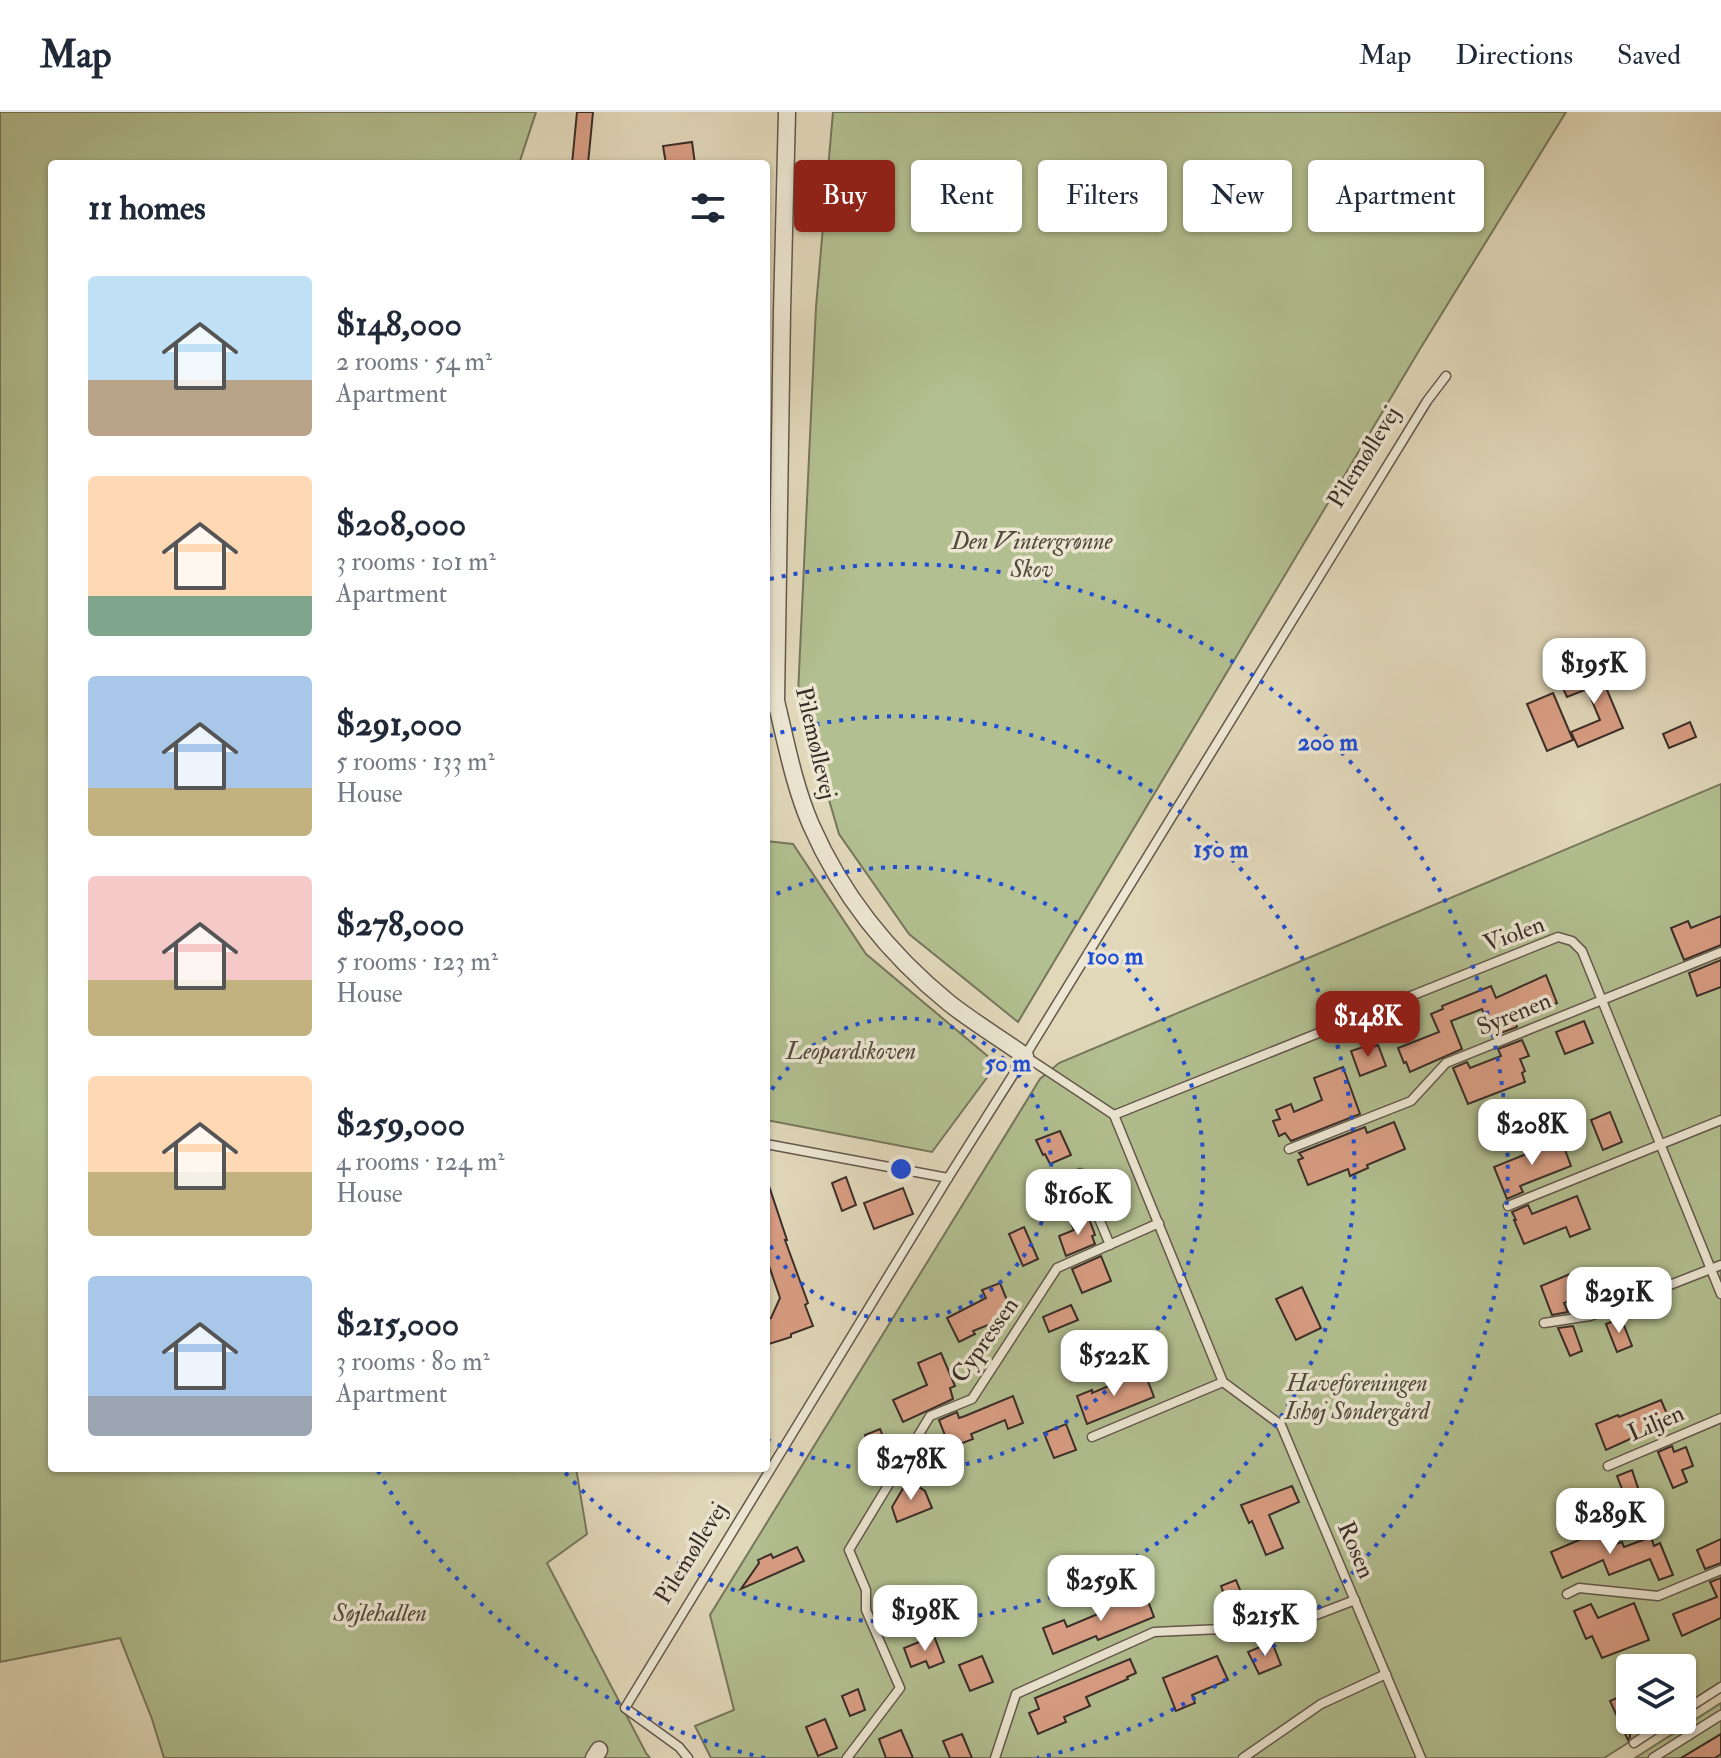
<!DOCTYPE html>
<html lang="en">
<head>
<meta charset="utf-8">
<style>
  body { margin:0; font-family:"IM FELL Double Pica",serif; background:#f2f2f3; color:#1f2937; height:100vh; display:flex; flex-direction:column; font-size:30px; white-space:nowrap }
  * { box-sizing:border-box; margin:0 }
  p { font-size:26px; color:#747a83 }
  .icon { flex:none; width:44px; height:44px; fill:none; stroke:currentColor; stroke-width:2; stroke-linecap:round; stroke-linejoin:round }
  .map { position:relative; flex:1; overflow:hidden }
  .sheet { position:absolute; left:48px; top:48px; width:722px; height:1312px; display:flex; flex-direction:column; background:#fff; border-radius:8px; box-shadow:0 2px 6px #0004 }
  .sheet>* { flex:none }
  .banner { position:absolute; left:794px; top:48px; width:760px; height:72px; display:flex; gap:16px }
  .fabs { position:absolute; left:1616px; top:1542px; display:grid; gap:16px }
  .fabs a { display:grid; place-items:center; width:80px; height:80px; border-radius:8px; background:#fff; box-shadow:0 2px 6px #0004; font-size:40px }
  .price { position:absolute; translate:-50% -68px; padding:0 18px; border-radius:16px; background:#fff; color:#222; font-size:26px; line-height:52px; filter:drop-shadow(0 2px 4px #0008) }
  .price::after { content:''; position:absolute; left:50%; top:48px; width:24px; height:18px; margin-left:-12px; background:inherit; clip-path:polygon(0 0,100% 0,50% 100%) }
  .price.current { background:#8f2418; color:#fff }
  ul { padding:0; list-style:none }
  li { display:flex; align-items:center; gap:24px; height:200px; padding:0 40px }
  li span { display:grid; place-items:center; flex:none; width:224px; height:160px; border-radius:8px; color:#555 }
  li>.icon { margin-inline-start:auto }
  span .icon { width:96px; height:96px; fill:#fffc; stroke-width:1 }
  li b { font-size:34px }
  h2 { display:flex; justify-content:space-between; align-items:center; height:96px; padding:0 40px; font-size:34px }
  .chip { padding:0 28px; border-radius:8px; background:#fff; box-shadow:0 2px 6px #0004; font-size:28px; line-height:72px }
  .chip.current { background:#8f2418; color:#fff }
  header { display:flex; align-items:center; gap:48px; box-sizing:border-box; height:112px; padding:0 40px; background:#fff; border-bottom:2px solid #e0e1e3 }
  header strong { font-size:38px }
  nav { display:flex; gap:44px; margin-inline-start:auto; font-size:28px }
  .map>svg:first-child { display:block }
  .green { fill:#b2bf90; stroke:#76765c; stroke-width:2 }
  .building { fill:#d99e84; stroke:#3a2d28; stroke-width:2 }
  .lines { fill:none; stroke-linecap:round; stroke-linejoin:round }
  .service-casing { stroke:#64584c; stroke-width:11 }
  .minor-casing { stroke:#64584c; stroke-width:19 }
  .service { stroke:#ece6d2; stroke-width:8 }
  .minor { stroke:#ece6d2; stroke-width:16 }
  .ring { fill:none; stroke:#1d4ed8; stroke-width:4; stroke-dasharray:4 8 }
  .labels { text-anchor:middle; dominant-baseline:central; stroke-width:7; stroke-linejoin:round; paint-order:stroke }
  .street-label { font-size:24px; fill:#3a2d28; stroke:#ece6d2 }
  .park-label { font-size:24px; font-style:italic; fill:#524a3d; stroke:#ece6d2 }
  .centre { fill:#1d4ed8; stroke:#ece6d2; stroke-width:4 }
  .ring-label { font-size:24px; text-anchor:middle; font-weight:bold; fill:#1d4ed8; stroke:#ece6d2; stroke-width:7; stroke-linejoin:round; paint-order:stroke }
</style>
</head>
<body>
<header>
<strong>Map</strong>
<nav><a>Map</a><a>Directions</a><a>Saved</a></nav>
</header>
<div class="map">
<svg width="1721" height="1646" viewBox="0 0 1721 1646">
  <rect width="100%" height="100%" fill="#e1d8ba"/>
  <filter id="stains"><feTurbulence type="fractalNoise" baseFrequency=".0025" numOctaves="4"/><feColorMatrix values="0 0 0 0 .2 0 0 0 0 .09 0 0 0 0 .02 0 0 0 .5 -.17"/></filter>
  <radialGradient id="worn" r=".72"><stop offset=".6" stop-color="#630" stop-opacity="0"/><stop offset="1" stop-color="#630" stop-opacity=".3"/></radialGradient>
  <!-- green -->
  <g class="green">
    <path d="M0,0H536L519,52H52V1356H576L587,1422L547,1451L646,1641L650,1646H164L152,1607L120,1526L0,1550Z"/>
    <path d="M833,0H1566L1420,237L1018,910L909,822L839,722L798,582L816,195Z"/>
    <path d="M1721,672V1572L1682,1597V1556H1630V1608H1664L1604,1646H711L695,1614L734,1598L710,1503L1040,967L1059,951Z"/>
    <path d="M766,729L793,732L866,842L997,952L932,1040L766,1008Z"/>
    <path d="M1721,1591V1646H1635Z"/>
  </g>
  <!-- building -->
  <g class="building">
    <path d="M577,0H593L588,52H572Z"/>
    <path d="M692,30L695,52H666L663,34Z"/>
    <path d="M1597,554L1623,616L1578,635L1571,620L1600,608L1587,577L1567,585L1560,570Z"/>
    <path d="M1553,581L1573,628L1547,639L1527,592Z"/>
    <path d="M1690,610L1696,625L1669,636L1663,622Z"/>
    <path d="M1721,804V833L1684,848L1671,816L1688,809L1691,816Z"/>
    <path d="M1721,848V875L1697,884L1689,861Z"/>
    <path d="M1546,863L1557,891L1515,909L1517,915L1493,924L1482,897L1451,909L1462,937L1410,960L1406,950L1404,951L1398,936L1439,920L1431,902L1443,897L1442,894L1491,874L1496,886Z"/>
    <path d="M1584,909L1593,931L1565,942L1556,920Z"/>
    <path d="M1522,928L1529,944L1520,947L1525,959L1522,961L1525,970L1468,992L1453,956L1467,950L1470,956L1501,944L1498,937Z"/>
    <path d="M1369,933L1370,936L1378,933L1386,954L1360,964L1351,939Z"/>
    <path d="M1343,955L1360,1002L1291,1029L1285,1021L1279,1024L1273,1009L1280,1007L1276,998L1291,992L1294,1000L1322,988L1314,966Z"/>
    <path d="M1610,1000L1622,1030L1603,1038L1591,1008Z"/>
    <path d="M1394,1010L1405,1037L1367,1053L1368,1056L1350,1064L1348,1057L1308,1073L1298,1048L1303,1046L1299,1041L1365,1015L1367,1021Z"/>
    <path d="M1060,1019L1071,1043L1050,1052L1045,1042L1043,1043L1036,1028Z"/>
    <path d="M1549,1027L1551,1031L1561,1027L1571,1054L1520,1074L1523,1080L1507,1087L1494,1055L1536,1038L1534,1033Z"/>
    <path d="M846,1065L856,1093L842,1099L832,1071Z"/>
    <path d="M766,1074H769L787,1128H785L808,1191L805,1193L813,1214L791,1222V1225L766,1233V1208L771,1206L780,1186L766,1145Z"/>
    <path d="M903,1076L913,1102L874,1117L864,1091Z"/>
    <path d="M1577,1084L1590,1117L1570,1125L1566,1115L1524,1132L1514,1108H1516L1512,1100L1528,1093L1532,1102Z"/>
    <path d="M1088,1104L1095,1123L1092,1124L1095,1132L1066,1144L1059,1124L1074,1118L1071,1111Z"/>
    <path d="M1024,1115L1038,1147L1023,1154L1009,1122Z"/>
    <path d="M1101,1144L1111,1169L1082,1181L1072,1157Z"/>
    <path d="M1570,1162L1579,1185L1564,1191L1568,1200L1552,1203L1541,1174Z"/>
    <path d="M1000,1171L1013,1203L973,1219L975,1222L959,1230L947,1206L986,1186L982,1178Z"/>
    <path d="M1302,1175L1321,1216L1296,1228L1276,1187Z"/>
    <path d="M1071,1193L1078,1208L1049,1220L1043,1205Z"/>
    <path d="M1621,1206L1632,1234L1617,1240L1606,1212Z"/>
    <path d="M1573,1214L1582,1239L1570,1244L1558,1216Z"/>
    <path d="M941,1241L955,1274L950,1276L953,1287L903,1310L893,1288L927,1273L918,1251Z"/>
    <path d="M1146,1264L1154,1285L1087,1312L1077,1284L1092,1278V1281L1128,1266L1136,1268Z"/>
    <path d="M1013,1284L1023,1311L1008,1317L1005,1308L971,1322L973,1327L950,1336L939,1308L957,1300L959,1306L965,1304Z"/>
    <path d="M1661,1288L1670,1309L1606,1338L1596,1312L1618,1303L1619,1305Z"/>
    <path d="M1066,1312L1076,1338L1054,1346L1044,1321Z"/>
    <path d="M880,1317L891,1344L873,1352L863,1329L866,1328L865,1323Z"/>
    <path d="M1672,1334L1674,1340L1686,1335L1693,1354L1682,1358L1687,1370L1673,1376L1658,1340Z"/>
    <path d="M1632,1358L1640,1382L1626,1387L1617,1364Z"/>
    <path d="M908,1368L925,1379L932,1396L897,1410L892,1395Z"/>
    <path d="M1292,1374L1299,1390L1269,1403L1283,1436L1266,1443L1252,1409L1249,1411L1241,1393Z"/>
    <path d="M1600,1419L1602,1427L1606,1425L1609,1434L1622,1430L1624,1435L1651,1425L1654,1434L1660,1431L1673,1463L1659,1468L1650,1447L1609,1463L1603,1448L1562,1466L1551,1440Z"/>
    <path d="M1721,1427V1451L1705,1457L1697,1438Z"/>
    <path d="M797,1435L804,1449L741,1477L759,1451L758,1448L771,1442L773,1446Z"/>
    <path d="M1721,1466V1506L1682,1524L1673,1502L1717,1485L1710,1470Z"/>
    <path d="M1236,1468L1242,1483L1227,1490L1221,1474Z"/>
    <path d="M1141,1479L1144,1485L1146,1484L1154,1505L1098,1528L1096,1524L1053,1542L1043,1516L1064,1508L1067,1515L1105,1499L1103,1495Z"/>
    <path d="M1634,1491L1649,1528L1602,1546L1592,1524L1586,1527L1574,1499L1591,1492L1598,1506Z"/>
    <path d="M934,1524L944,1550L929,1556L926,1549L911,1555L904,1536Z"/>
    <path d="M1272,1530L1281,1553L1259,1562L1248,1540Z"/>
    <path d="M982,1544L993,1570L970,1579L959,1553Z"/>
    <path d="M1217,1544L1228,1568L1192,1583L1195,1591L1176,1599L1163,1566Z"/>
    <path d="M1130,1547L1136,1561L1127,1565L1128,1567L1086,1585L1090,1594L1064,1605L1066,1610L1038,1622L1029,1601L1039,1597L1035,1586Z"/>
    <path d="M858,1577L865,1598L850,1604L842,1584Z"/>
    <path d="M1626,1582L1630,1590V1625L1628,1628L1610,1589Z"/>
    <path d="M825,1607L837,1636L818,1644L806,1615Z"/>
    <path d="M901,1618L913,1646H886L879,1627Z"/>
    <path d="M962,1622L972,1646H950L943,1629Z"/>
    <path d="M1721,1622V1642L1715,1646H1681Z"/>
  </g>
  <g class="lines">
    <!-- service casing -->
    <g class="service-casing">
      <g id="service">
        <path d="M1025,944L1114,1003L1223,1270L1281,1313L1421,1646"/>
        <path d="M1114,1003L1558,825L1572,829L1582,839L1721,1182"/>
        <path d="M766,1032L948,1066"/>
        <path d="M1289,1037L1411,989L1446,951L1721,840"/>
        <path d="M1080,1061L1110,1133"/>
        <path d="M1508,1094L1721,1008"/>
        <path d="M1544,1211L1590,1204L1721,1153"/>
        <path d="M1092,1325L1223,1270"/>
        <path d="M1608,1354L1721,1306"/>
        <path d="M1567,1482L1579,1476L1658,1484L1721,1458"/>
        <path d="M1682,1600L1721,1575"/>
        <path d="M1634,1631L1669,1608"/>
        <path d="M688,1646L679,1635L625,1596L948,1066L1025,944L1427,289L1446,264"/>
        <path d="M847,1646L900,1576L866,1498V1478L849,1438L930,1304L972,1287L1057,1156L1159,1111"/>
        <path d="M995,1646L1016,1582L1154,1520L1287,1514L1355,1488"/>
        <path d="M1243,1646L1321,1592L1386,1562"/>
        <path d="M1653,1646L1721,1603"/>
      </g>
    </g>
    <!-- minor casing -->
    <g class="minor-casing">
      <g id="minor">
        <path d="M787,0L782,199L776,589C786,630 794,674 811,713C842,784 890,843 949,891C973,910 1000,926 1025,944"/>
        <path d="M594,1646L599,1638"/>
      </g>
    </g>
    <!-- service -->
    <use href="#service" class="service"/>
    <!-- minor -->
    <use href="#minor" class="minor"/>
  </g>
  <!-- distance rings -->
  <g class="ring">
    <path d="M766 988A151 151 0 1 1 766 1126"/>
    <path d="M766 787A302 302 0 1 1 766 1327"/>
    <path d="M769 624A453 453 0 1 1 562 1357"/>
    <path d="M765 1646A604 604 0 0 1 378 1359M770 467A604 604 0 0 1 1037 1646"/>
  </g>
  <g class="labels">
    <!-- street labels -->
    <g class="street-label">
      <text transform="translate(1364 345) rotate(-58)">Pilemøllevej</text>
      <text transform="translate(816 631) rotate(77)">Pilemøllevej</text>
      <text transform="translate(1514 822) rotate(-20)">Violen</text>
      <text transform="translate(1514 902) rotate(-22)">Syrenen</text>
      <text transform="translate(985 1228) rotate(-55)">Cypressen</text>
      <text transform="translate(1656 1311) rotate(-23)">Liljen</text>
      <text transform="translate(1356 1438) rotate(67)">Rosen</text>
      <text transform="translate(691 1441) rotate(-58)">Pilemøllevej</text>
    </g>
    <!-- park labels -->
    <g class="park-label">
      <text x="1032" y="429">Den Vintergrønne<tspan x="1032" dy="28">Skov</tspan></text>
      <text x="851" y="939">Leopardskoven</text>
      <text x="1357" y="1271">Haveforeningen<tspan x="1357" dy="28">Ishøj Søndergård</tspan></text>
      <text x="380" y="1501">Søjlehallen</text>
    </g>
  </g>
  <circle cx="901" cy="1057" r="12" class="centre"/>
  <g class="ring-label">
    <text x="1328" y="638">200 m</text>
    <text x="1221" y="745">150 m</text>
    <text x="1115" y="852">100 m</text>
    <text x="1008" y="959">50 m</text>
  </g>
  <rect width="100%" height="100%" filter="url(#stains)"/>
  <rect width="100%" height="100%" fill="url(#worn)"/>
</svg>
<div class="fabs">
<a><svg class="icon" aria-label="layers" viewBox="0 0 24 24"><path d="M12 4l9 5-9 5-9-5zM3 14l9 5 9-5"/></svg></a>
</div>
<b class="price" style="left:1594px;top:594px">$195K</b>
<b class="price current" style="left:1368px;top:947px">$148K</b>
<b class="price" style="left:1532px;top:1055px">$208K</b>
<b class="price" style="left:1078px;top:1125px">$160K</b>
<b class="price" style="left:1619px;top:1223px">$291K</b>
<b class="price" style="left:1114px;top:1286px">$522K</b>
<b class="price" style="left:911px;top:1390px">$278K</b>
<b class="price" style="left:1610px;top:1444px">$289K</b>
<b class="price" style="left:1101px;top:1511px">$259K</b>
<b class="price" style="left:925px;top:1541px">$198K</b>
<b class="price" style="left:1265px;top:1546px">$215K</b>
<div class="banner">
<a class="chip current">Buy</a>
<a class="chip">Rent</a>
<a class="chip">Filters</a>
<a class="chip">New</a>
<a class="chip">Apartment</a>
</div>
<section class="sheet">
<h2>11 homes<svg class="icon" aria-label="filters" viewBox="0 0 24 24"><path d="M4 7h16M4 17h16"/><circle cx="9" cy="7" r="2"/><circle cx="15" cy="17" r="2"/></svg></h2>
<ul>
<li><span style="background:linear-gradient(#bfe0f5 65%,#b9a48a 0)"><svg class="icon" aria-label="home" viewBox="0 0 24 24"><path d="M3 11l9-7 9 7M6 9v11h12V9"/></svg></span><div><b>$148,000</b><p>2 rooms · 54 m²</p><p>Apartment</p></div></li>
<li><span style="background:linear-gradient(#ffd9b3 75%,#7fa58c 0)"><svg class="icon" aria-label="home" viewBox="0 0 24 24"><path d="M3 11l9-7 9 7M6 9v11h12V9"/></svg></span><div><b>$208,000</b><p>3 rooms · 101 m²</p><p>Apartment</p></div></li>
<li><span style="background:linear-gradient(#a9c7e8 70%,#c2b280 0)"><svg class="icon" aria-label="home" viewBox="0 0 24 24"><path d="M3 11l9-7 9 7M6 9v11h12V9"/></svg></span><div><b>$291,000</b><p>5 rooms · 133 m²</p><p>House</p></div></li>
<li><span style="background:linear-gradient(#f6c9c9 65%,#c2b280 0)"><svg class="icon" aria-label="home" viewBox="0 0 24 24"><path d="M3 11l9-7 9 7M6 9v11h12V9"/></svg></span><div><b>$278,000</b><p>5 rooms · 123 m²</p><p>House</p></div></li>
<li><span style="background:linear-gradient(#ffd9b3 60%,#c2b280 0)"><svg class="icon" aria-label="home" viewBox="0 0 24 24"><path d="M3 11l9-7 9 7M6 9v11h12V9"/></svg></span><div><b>$259,000</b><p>4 rooms · 124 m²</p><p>House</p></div></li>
<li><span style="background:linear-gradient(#a9c7e8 75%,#9aa5b1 0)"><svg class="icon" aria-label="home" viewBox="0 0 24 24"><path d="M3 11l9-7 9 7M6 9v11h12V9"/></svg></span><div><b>$215,000</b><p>3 rooms · 80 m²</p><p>Apartment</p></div></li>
</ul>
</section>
</div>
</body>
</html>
